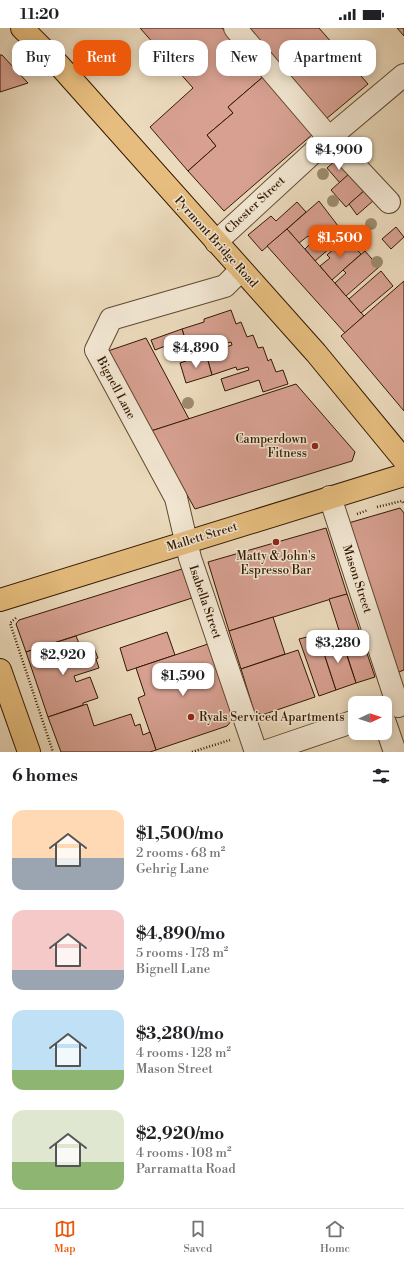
<!DOCTYPE html>
<html lang="en">
<head>
<meta charset="utf-8">
<style>
  body { margin:0; font-family:"Libre Bodoni",serif; background:#f6f6f6; color:#202124; height:100vh; display:flex; flex-direction:column; font-size:15px; white-space:nowrap }
  * { box-sizing:border-box; margin:0 }
  p { font-size:13px; color:#757577 }
  .icon { flex:none; width:22px; height:22px; fill:none; stroke:currentColor; stroke-width:2; stroke-linecap:round; stroke-linejoin:round }
  .map { position:relative; height:724px; overflow:hidden }
  .panel { display:flex; flex-direction:column; background:#fff; flex:1 }
  .panel>* { flex:none }
  .banner { position:absolute; left:12px; top:12px; width:380px; height:36px; display:flex; gap:8px }
  .needle { width:26px; rotate:86deg }
  .tools { position:absolute; left:348px; top:668px; display:grid; gap:8px }
  .tools a { display:grid; place-items:center; width:44px; height:44px; border-radius:8px; background:#fff; box-shadow:0 2px 10px #0003; font-size:20px }
  .price { position:absolute; translate:-50% -34px; padding:0 9px; border-radius:8px; background:#fff; color:#222; font-size:13px; line-height:26px; filter:drop-shadow(0 1px 2px #0008) }
  .price::after { content:''; position:absolute; left:50%; top:24px; width:12px; height:9px; margin-left:-6px; background:inherit; clip-path:polygon(0 0,100% 0,50% 100%) }
  .price.active { background:#ea580c; color:#fff }
  ul { padding:0; list-style:none }
  li { display:flex; align-items:center; gap:12px; height:100px; padding:0 12px }
  li span { display:grid; place-items:center; flex:none; width:112px; height:80px; border-radius:12px; color:#555 }
  li>.icon { margin-inline-start:auto }
  span .icon { width:48px; height:48px; fill:#fffc; stroke-width:1 }
  li b { font-size:17px }
  h2 { display:flex; justify-content:space-between; align-items:center; height:48px; padding:0 12px; font-size:17px }
  .tag { padding:0 14px; border-radius:12px; background:#fff; box-shadow:0 2px 10px #0003; font-size:14px; line-height:36px }
  .tag.active { background:#ea580c; color:#fff }
  .status { display:flex; justify-content:space-between; align-items:center; height:28px; padding:0 20px; background:#fff; direction:ltr }
  .status svg { height:11px; fill:currentColor }
  .menu { display:flex; justify-content:space-around; align-items:center; height:56px; border-top:1px solid #e0e0e0; background:#fff; font-size:11px; color:#757577 }
  .menu a { display:grid; justify-items:center; gap:2px }
  .menu .active { color:#ea580c }
  .map>svg:first-child { display:block }
  .building { fill:#d7a091; stroke:#331900 }
  .lines { fill:none; stroke-linecap:round; stroke-linejoin:round }
  .minor-casing { stroke:#61492f; stroke-width:24 }
  .major-casing { stroke:#331900; stroke-width:24 }
  .highway-casing { stroke:#331900; stroke-width:24 }
  .path { stroke:#331900; stroke-width:2.5; stroke-dasharray:1 2; stroke-linecap:butt }
  .minor { stroke:#f2e7d3; stroke-width:22 }
  .major { stroke:#e6bd7e; stroke-width:22 }
  .highway { stroke:#e6bd7e; stroke-width:22 }
  .tree { fill:#9c8b6c }
  .poi-dot { fill:#8f2418; stroke:#f2e7d3; stroke-width:1.5 }
  .labels { text-anchor:middle; dominant-baseline:central; stroke-width:3; stroke-linejoin:round; paint-order:stroke }
  .street-label { font-size:12px; fill:#331900; stroke:#f2e7d3 }
  .poi-label { font-size:12px; fill:#331900; stroke:#f2e7d3; text-anchor:end }
</style>
</head>
<body>
<div class="status"><b>11:20</b><svg viewBox="0 0 49 12"><path d="M0 12V9h3v3zM5 12V6h3v6zM10 12V3h3v9zM15 12V0h3v12zM26 1h20v11H26zM47 4h2v5h-2z"/></svg></div>
<div class="map">
<svg width="404" height="724" viewBox="0 0 404 724">
  <rect width="100%" height="100%" fill="#ebdabc"/>
  <filter id="stains"><feTurbulence type="fractalNoise" baseFrequency=".005" numOctaves="4"/><feColorMatrix values="0 0 0 0 .2 0 0 0 0 .09 0 0 0 0 .02 0 0 0 .5 -.17"/></filter>
  <radialGradient id="worn" r=".72"><stop offset=".6" stop-color="#630" stop-opacity="0"/><stop offset="1" stop-color="#630" stop-opacity=".3"/></radialGradient>
  <!-- building -->
  <g class="building">
    <path d="M140,0H222L264,48L228,79L233,85L207,107L216,118L188,143L150,99L193,60Z"/>
    <path d="M246,0H319L368,56L326,91Z"/>
    <path d="M397,0H404V8Z"/>
    <path d="M0,27H2L28,55L0,64Z"/>
    <path d="M264,48L313,106L224,183L188,143L216,118L207,107L233,85L228,79Z"/>
    <path d="M337,131L350,145L340,155L327,140Z"/>
    <path d="M350,145L365,162L346,179L331,162Z"/>
    <path d="M365,162L374,172L357,187L349,176Z"/>
    <path d="M319,173L345,207L315,233L305,221L313,213L308,208L299,215L287,201Z"/>
    <path d="M297,174L306,184L262,223L248,207L271,188L276,193Z"/>
    <path d="M396,199L404,209L391,221L382,211Z"/>
    <path d="M287,201L364,288L345,305L267,218Z"/>
    <path d="M346,210L361,226L332,252L320,238L330,230L327,227Z"/>
    <path d="M365,223L379,239L346,268L335,255L346,245L343,242Z"/>
    <path d="M381,243L393,258L361,285L349,271Z"/>
    <path d="M404,253V383L341,308Z"/>
    <path d="M231,282L236,296L241,294L247,309L253,307L258,320L263,319L268,333L271,331L276,344L283,342L288,356L263,364L259,352L225,363L221,351L249,342L248,339L237,342L236,339L212,347L206,326L232,317L231,314L220,317L219,314L195,322L192,313L186,314L182,301L204,294V291Z"/>
    <path d="M182,301L186,314L192,313L194,321L173,328L168,317L155,322L151,312Z"/>
    <path d="M146,310L189,391L151,403L105,324Z"/>
    <path d="M206,326L212,347L186,355L180,335Z"/>
    <path d="M296,356L355,424L352,433L195,481L151,403Z"/>
    <path d="M400,480L404,485V642L396,645L345,496Z"/>
    <path d="M326,500L347,566L229,603L208,534Z"/>
    <path d="M182,541L192,570L26,624L16,596L19,592Z"/>
    <path d="M347,566L375,649L356,655L329,571Z"/>
    <path d="M273,589L285,626L241,641L229,603Z"/>
    <path d="M167,604L175,627L127,643L120,620Z"/>
    <path d="M76,608L80,618L65,623L67,629L94,620L98,630L96,631L99,640L74,648L76,654L90,649L98,670L83,675V677L48,689L26,624Z"/>
    <path d="M307,609L310,616L320,613L336,662L319,668L299,611Z"/>
    <path d="M330,609L332,616L342,613L356,655L336,662L320,613Z"/>
    <path d="M208,616L233,691L227,698L156,722L138,670L145,667L136,640Z"/>
    <path d="M298,622L315,669L262,687L254,683L241,641Z"/>
    <path d="M87,676L94,698L131,686L135,698L140,696L143,707L150,704L156,722L150,724H61L48,689Z"/>
  </g>
  <g class="lines">
    <!-- minor casing -->
    <g class="minor-casing">
      <g id="minor">
        <path d="M235,0L329,110L389,174"/>
        <path d="M216,214L329,110L404,47"/>
        <path d="M241,242L225,258L111,291L96,322L176,470L190,530L256,724"/>
        <path d="M330,469L398,678"/>
        <path d="M385,695L395,724"/>
        <path d="M264,724L355,693"/>
      </g>
    </g>
    <!-- major casing -->
    <g class="major-casing">
      <g id="major">
        <path d="M22,0L59,37L316,325L404,432"/>
        <path d="M0,572L404,447"/>
      </g>
    </g>
    <!-- highway casing -->
    <g class="highway-casing">
      <path id="highway" d="M0,642L29,724"/>
    </g>
    <!-- path -->
    <g class="path">
      <path d="M377,479L402,473L404,475"/>
      <path d="M357,486L368,482"/>
      <path d="M16,590L10,595L53,724"/>
      <path d="M192,724L230,712"/>
    </g>
    <!-- minor -->
    <use href="#minor" class="minor"/>
    <!-- major -->
    <use href="#major" class="major"/>
    <!-- highway -->
    <use href="#highway" class="highway"/>
  </g>
  <!-- trees -->
  <g class="tree">
    <circle cx="323" cy="146" r="6"/>
    <circle cx="333" cy="173" r="6"/>
    <circle cx="371" cy="196" r="6"/>
    <circle cx="377" cy="234" r="6"/>
    <circle cx="188" cy="375" r="6"/>
  </g>
  <!-- markers -->
  <g class="poi-dot">
    <circle cx="315" cy="418" r="4"/>
    <circle cx="276" cy="514" r="4"/>
    <circle cx="191" cy="689" r="4"/>
  </g>
  <g class="labels">
    <!-- street labels -->
    <g class="street-label">
      <text transform="translate(255 177) rotate(-43)">Chester Street</text>
      <text transform="translate(216 214) rotate(48)">Pyrmont Bridge Road</text>
      <text transform="translate(116 360) rotate(62)">Bignell Lane</text>
      <text transform="translate(202 509) rotate(-17)">Mallett Street</text>
      <text transform="translate(357 551) rotate(72)">Mason Street</text>
      <text transform="translate(205 574) rotate(71)">Isabella Street</text>
    </g>
    <!-- poi labels -->
    <g class="poi-label">
      <text x="307" y="411">Camperdown<tspan x="307" dy="14">Fitness</tspan></text>
      <text x="276" y="528" text-anchor="middle">Matty &amp; John's<tspan x="276" dy="14">Espresso Bar</tspan></text>
      <text x="199" y="689" text-anchor="start">Ryals Serviced Apartments</text>
    </g>
  </g>
  <rect width="100%" height="100%" filter="url(#stains)"/>
  <rect width="100%" height="100%" fill="url(#worn)"/>
</svg>
<div class="tools">
<a><svg class="needle" viewBox="-14 -14 28 28"><path d="M0-13l5 13h-10z" fill="#e53935"/><path d="M0 13l5-13h-10z" fill="#757577"/></svg></a>
</div>
<b class="price" style="left:339px;top:143px">$4,900</b>
<b class="price active" style="left:340px;top:231px">$1,500</b>
<b class="price" style="left:196px;top:341px">$4,890</b>
<b class="price" style="left:338px;top:636px">$3,280</b>
<b class="price" style="left:63px;top:648px">$2,920</b>
<b class="price" style="left:183px;top:669px">$1,590</b>
<div class="banner">
<a class="tag">Buy</a>
<a class="tag active">Rent</a>
<a class="tag">Filters</a>
<a class="tag">New</a>
<a class="tag">Apartment</a>
</div>
</div>
<section class="panel">
<h2>6 homes<svg class="icon" aria-label="filters" viewBox="0 0 24 24"><path d="M4 7h16M4 17h16"/><circle cx="9" cy="7" r="2"/><circle cx="15" cy="17" r="2"/></svg></h2>
<ul>
<li><span style="background:linear-gradient(#ffd9b3 60%,#9aa5b1 0)"><svg class="icon" aria-label="home" viewBox="0 0 24 24"><path d="M3 11l9-7 9 7M6 9v11h12V9"/></svg></span><div><b>$1,500/mo</b><p>2 rooms · 68 m²</p><p>Gehrig Lane</p></div></li>
<li><span style="background:linear-gradient(#f6c9c9 75%,#9aa5b1 0)"><svg class="icon" aria-label="home" viewBox="0 0 24 24"><path d="M3 11l9-7 9 7M6 9v11h12V9"/></svg></span><div><b>$4,890/mo</b><p>5 rooms · 178 m²</p><p>Bignell Lane</p></div></li>
<li><span style="background:linear-gradient(#bfe0f5 75%,#8fb573 0)"><svg class="icon" aria-label="home" viewBox="0 0 24 24"><path d="M3 11l9-7 9 7M6 9v11h12V9"/></svg></span><div><b>$3,280/mo</b><p>4 rooms · 128 m²</p><p>Mason Street</p></div></li>
<li><span style="background:linear-gradient(#dfe7d0 65%,#8fb573 0)"><svg class="icon" aria-label="home" viewBox="0 0 24 24"><path d="M3 11l9-7 9 7M6 9v11h12V9"/></svg></span><div><b>$2,920/mo</b><p>4 rooms · 108 m²</p><p>Parramatta Road</p></div></li>
</ul>
</section>
<nav class="menu">
<a class="active"><svg class="icon" aria-label="map" viewBox="0 0 24 24"><path d="M3 6l6-2 6 2 6-2v14l-6 2-6-2-6 2zM9 4v14M15 6v14"/></svg>Map</a>
<a><svg class="icon" aria-label="saved" viewBox="0 0 24 24"><path d="M7 4h10v16l-5-4-5 4z"/></svg>Saved</a>
<a><svg class="icon" aria-label="home" viewBox="0 0 24 24"><path d="M3 11l9-7 9 7M6 9v11h12V9"/></svg>Home</a>
</nav>
</body>
</html>
